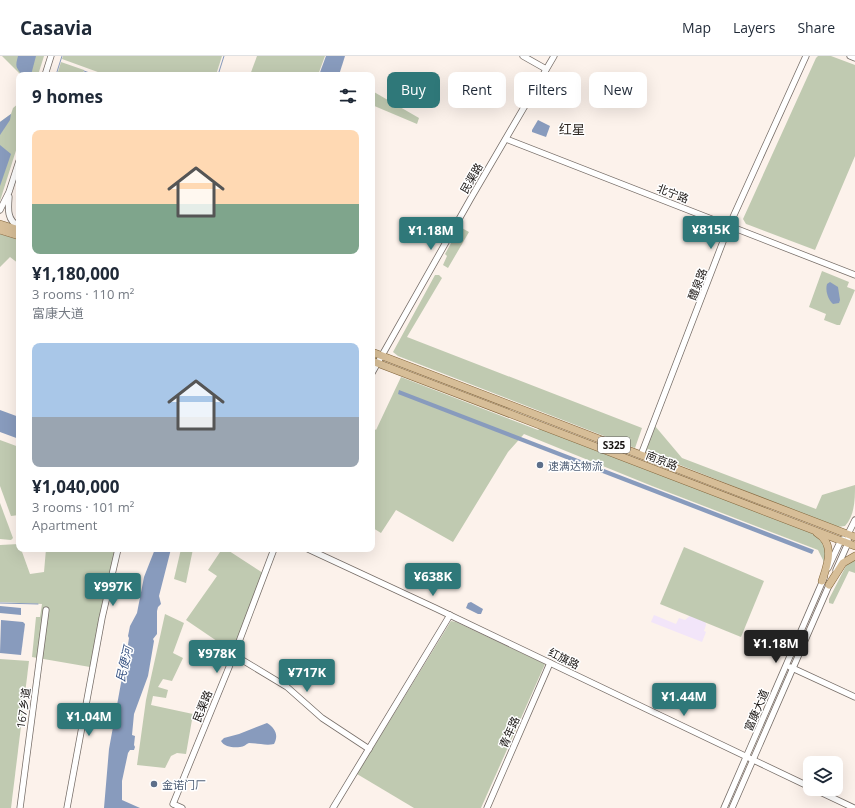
<!DOCTYPE html>
<html lang="en">
<head>
<meta charset="utf-8">
<style>
  body { margin:0; font-family:"Open Sans","Noto Sans SC",sans-serif; background:#f2f2f3; color:#1f2937; height:100vh; display:flex; flex-direction:column; font-size:15px; white-space:nowrap }
  * { box-sizing:border-box; margin:0 }
  p { font-size:13px; color:#747a83 }
  .icon { flex:none; width:22px; height:22px; fill:none; stroke:currentColor; stroke-width:2; stroke-linecap:round; stroke-linejoin:round }
  .map { position:relative; flex:1; overflow:hidden }
  .panel { position:absolute; left:16px; top:16px; width:359px; height:480px; display:flex; flex-direction:column; background:#fff; border-radius:8px; box-shadow:0 4px 16px #0002 }
  .panel>* { flex:none }
  .hud { position:absolute; left:387px; top:16px; width:380px; height:36px; display:flex; gap:8px }
  .tools { position:absolute; left:803px; top:700px; display:grid; gap:8px }
  .tools a { display:grid; place-items:center; width:40px; height:40px; border-radius:8px; background:#fff; box-shadow:0 4px 16px #0002; font-size:20px }
  .price { position:absolute; translate:-50% -34px; padding:0 9px; border-radius:4px; background:#2f7879; color:#fff; font-size:13px; line-height:26px; filter:drop-shadow(0 1px 2px #0008) }
  .price::after { content:''; position:absolute; left:50%; top:24px; width:12px; height:9px; margin-left:-6px; background:inherit; clip-path:polygon(0 0,100% 0,50% 100%) }
  .price.on { background:#222; color:#fff }
  ul { padding:0; list-style:none }
  li { display:grid; align-content:center; gap:8px; height:212px; padding:0 16px }
  li span { display:grid; place-items:center; height:124px; border-radius:8px; color:#555 }
  li>.icon { margin-inline-start:auto }
  span .icon { width:72px; height:72px; fill:#fffc; stroke-width:1 }
  li b { font-size:17px }
  h2 { display:flex; justify-content:space-between; align-items:center; height:48px; padding:0 16px; font-size:17px }
  .tag { padding:0 14px; border-radius:8px; background:#fff; box-shadow:0 4px 16px #0002; font-size:14px; line-height:36px }
  .tag.on { background:#2f7879; color:#fff }
  header { display:flex; align-items:center; gap:24px; box-sizing:border-box; height:56px; padding:0 20px; background:#fff; border-bottom:1px solid #e0e1e3 }
  header strong { font-size:19px }
  nav { display:flex; gap:22px; margin-inline-start:auto; font-size:14px }
  .map>svg:first-child { display:block }
  .education { fill:#f2e5f9 }
  .green { fill:#c0cab1 }
  .water { fill:#889bbd }
  .lines { fill:none; stroke-linecap:round; stroke-linejoin:round }
  .stream { stroke:#889bbd; stroke-width:1 }
  .minor-casing { stroke:#776e68; stroke-width:7 }
  .major-casing { stroke:#82663c; stroke-width:8 }
  .minor { stroke:#fff; stroke-width:5.5 }
  .major { stroke:#d7be98; stroke-width:7 }
  .service-dot { fill:#5c6f8a; stroke:#fff; stroke-width:1.5 }
  .labels { text-anchor:middle; dominant-baseline:central; stroke-width:3; stroke-linejoin:round; paint-order:stroke }
  .shield { fill:#fff; stroke:#5d5a58; stroke-width:1 }
  .shield-label { font-size:10px; font-weight:bold; fill:#171311 }
  .street-label { font-size:11px; fill:#171311; stroke:#fff }
  .service-label { font-size:11px; fill:#4e5e75; stroke:#fff; text-anchor:start }
  .water-label { font-size:12px; font-style:italic; fill:#3c5786; stroke:#fff }
  .quarter-label { font-size:13px; fill:#312a24; stroke:#fff }
</style>
</head>
<body>
<header>
<strong>Casavia</strong>
<nav><a>Map</a><a>Layers</a><a>Share</a></nav>
</header>
<div class="map">
<svg width="855" height="752" viewBox="0 0 855 752">
  <rect width="100%" height="100%" fill="#fcf2eb"/>
  <!-- education -->
  <path class="education" d="M696,555L704,560L706,569L704,575L706,576L702,586L651,566L654,559L676,568L679,562L685,564Z"/>
  <!-- green -->
  <g class="green">
    <path d="M2,0H44L38,19H21Z"/>
    <path d="M63,0H222L216,19H106L62,3Z"/>
    <path d="M257,0H325L318,19H250Z"/>
    <path d="M818,0H831L855,9V100L815,194L749,169L746,168L743,163L816,2Z"/>
    <path d="M61,6L84,14L83,18L84,19H57Z"/>
    <path d="M372,31L375,33L374,36L419,62L417,68L372,49Z"/>
    <path d="M19,47V85L0,145V66L11,58L13,52Z"/>
    <path d="M460,171L469,176L448,212L443,209L447,200L445,198Z"/>
    <path d="M0,178L19,184V208L10,201L0,211Z"/>
    <path d="M822,215L849,226L847,231L855,234L840,269H837L824,264L826,258L809,251Z"/>
    <path d="M435,219H439L442,222L407,281L642,372L635,392L398,300L393,296Z"/>
    <path d="M401,321L538,374L540,372L810,476L821,484L827,492L824,506L818,494L652,430L524,378L508,396L453,486L396,454L381,477L373,472L375,470L372,468V371L376,374Z"/>
    <path d="M655,370L682,402L816,453L822,439L855,429C855,443 855,459 845,470L837,471L647,396L645,394Z"/>
    <path d="M0,384L19,391V459L11,460L0,430Z"/>
    <path d="M0,447L13,482L11,484L0,483Z"/>
    <path d="M19,488V493H21L30,518L44,516L46,493H116L109,518L90,611L32,601L36,561H40L42,548L0,546V489Z"/>
    <path d="M684,491L764,525L741,581L660,548Z"/>
    <path d="M181,493H193L186,527L174,523Z"/>
    <path d="M222,493H226L263,517L233,596L186,564L217,520L208,514Z"/>
    <path d="M855,503V517L849,515L833,548L829,547V543L846,510L849,506Z"/>
    <path d="M165,558L184,567L173,597L183,602L172,625L163,623L158,631L168,634L166,642L153,640L151,649L193,658L186,698L177,697L171,700L165,712L137,709L146,644Z"/>
    <path d="M451,565L456,566L545,608L481,752H414L357,718Z"/>
    <path d="M0,603L29,605L11,752H0Z"/>
  </g>
  <!-- water -->
  <g class="water">
    <path d="M18,0H36L31,19H22C16,11 15,11 18,0Z"/>
    <path d="M326,0H345L339,19H319Z"/>
    <path d="M11,58L10,64L0,79V66Z"/>
    <path d="M538,64L550,70L546,81L532,76V74Z"/>
    <path d="M0,89L11,98L0,130Z"/>
    <path d="M830,226L838,231L840,244L839,247L833,248C828,244 825,234 827,228Z"/>
    <path d="M399,334L814,494L812,498L398,338Z"/>
    <path d="M0,354L19,361V383L0,376Z"/>
    <path d="M155,493H171L159,540L161,548L158,551L157,555V578L153,583L154,585L148,620L134,658L132,679L135,680L134,689L135,691L134,694H130L128,697L122,725V744L140,752H104L109,693L123,616L120,612H122L125,608L129,582L128,580L130,570L137,557L144,521Z"/>
    <path d="M471,546L483,553L481,558H478L466,552L468,547Z"/>
    <path d="M0,550L21,552V559L0,557Z"/>
    <path d="M1,564L23,566L25,568L21,599L0,597Z"/>
    <path d="M267,667C275,672 279,679 274,688C266,690 257,687 249,687C246,688 244,691 240,691C234,692 224,691 221,685L224,682L239,678Z"/>
  </g>
  <g class="lines">
    <!-- stream -->
    <g class="stream">
      <path d="M84,15L95,19"/>
      <path d="M56,19L62,0"/>
      <path d="M218,19L224,0"/>
      <path d="M0,547L38,548"/>
    </g>
    <!-- minor casing -->
    <g class="minor-casing">
      <g id="minor">
        <path d="M523,0L546,13"/>
        <path d="M850,0L855,2"/>
        <path d="M45,19L51,0"/>
        <path d="M506,83L855,219"/>
        <path d="M9,141C8,153 7,165 19,170"/>
        <path d="M0,154L9,136L19,105"/>
        <path d="M372,317L471,142L554,0"/>
        <path d="M641,399L729,170L806,0"/>
        <path d="M308,493L435,552L810,731"/>
        <path d="M828,512L841,484L843,483"/>
        <path d="M836,514L848,487V478L855,464"/>
        <path d="M234,599L287,631L322,662L369,693"/>
        <path d="M790,611L855,641"/>
        <path d="M814,733L854,752"/>
        <path d="M20,752L46,554"/>
        <path d="M67,752L102,562L118,493"/>
        <path d="M182,752L173,748L234,599L274,493"/>
        <path d="M333,752L450,559"/>
        <path d="M487,752L550,607"/>
        <path d="M724,752L824,522"/>
        <path d="M732,752L830,527"/>
      </g>
    </g>
    <!-- major casing -->
    <g class="major-casing">
      <g id="major">
        <path d="M0,168L19,174"/>
        <path d="M0,174L19,180"/>
        <path d="M372,296L855,481"/>
        <path d="M372,305L855,490"/>
        <path d="M817,477C836,488 827,510 822,525"/>
        <path d="M829,529L843,507L855,500"/>
      </g>
    </g>
    <!-- minor -->
    <use href="#minor" class="minor"/>
    <!-- major -->
    <use href="#major" class="major"/>
  </g>
  <!-- markers -->
  <g class="service-dot">
    <circle cx="540" cy="409" r="4"/>
    <circle cx="154" cy="728" r="4"/>
  </g>
  <g class="labels">
    <!-- shield labels -->
    <rect class="shield" x="598" y="381" width="32" height="16" rx="3"/>
    <g class="shield-label">
      <text x="614" y="389">S325</text>
    </g>
    <!-- street labels -->
    <g class="street-label">
      <text transform="translate(471 122) rotate(-60)">民渠路</text>
      <text transform="translate(673 137) rotate(21)">北宁路</text>
      <text transform="translate(697 228) rotate(-69)">醴泉路</text>
      <text transform="translate(662 404) rotate(21)">南京路</text>
      <text transform="translate(564 602) rotate(26)">红旗路</text>
      <text transform="translate(202 650) rotate(-68)">民渠路</text>
      <text transform="translate(23 652) rotate(-82)">167乡道</text>
      <text transform="translate(756 654) rotate(-67)">富康大道</text>
      <text transform="translate(509 676) rotate(-66)">青年路</text>
    </g>
    <!-- service labels -->
    <g class="service-label">
      <text x="548" y="409">速满达物流</text>
      <text x="162" y="728">金诺门厂</text>
    </g>
    <!-- water labels -->
    <g class="water-label">
      <text transform="translate(124 608) rotate(-77)">民便河</text>
    </g>
    <!-- quarter labels -->
    <g class="quarter-label">
      <text x="572" y="73">红星</text>
    </g>
  </g>
</svg>
<div class="tools">
<a><svg class="icon" aria-label="layers" viewBox="0 0 24 24"><path d="M12 4l9 5-9 5-9-5zM3 14l9 5 9-5"/></svg></a>
</div>
<b class="price" style="left:711px;top:194px">¥815K</b>
<b class="price" style="left:431px;top:195px">¥1.18M</b>
<b class="price" style="left:433px;top:541px">¥638K</b>
<b class="price" style="left:113px;top:551px">¥997K</b>
<b class="price on" style="left:776px;top:608px">¥1.18M</b>
<b class="price" style="left:217px;top:618px">¥978K</b>
<b class="price" style="left:307px;top:637px">¥717K</b>
<b class="price" style="left:684px;top:661px">¥1.44M</b>
<b class="price" style="left:89px;top:681px">¥1.04M</b>
<div class="hud">
<a class="tag on">Buy</a>
<a class="tag">Rent</a>
<a class="tag">Filters</a>
<a class="tag">New</a>
</div>
<section class="panel">
<h2>9 homes<svg class="icon" aria-label="filters" viewBox="0 0 24 24"><path d="M4 7h16M4 17h16"/><circle cx="9" cy="7" r="2"/><circle cx="15" cy="17" r="2"/></svg></h2>
<ul>
<li><span style="background:linear-gradient(#ffd9b3 60%,#7fa58c 0)"><svg class="icon" aria-label="home" viewBox="0 0 24 24"><path d="M3 11l9-7 9 7M6 9v11h12V9"/></svg></span><div><b>¥1,180,000</b><p>3 rooms · 110 m²</p><p>富康大道</p></div></li>
<li><span style="background:linear-gradient(#a9c7e8 60%,#9aa5b1 0)"><svg class="icon" aria-label="home" viewBox="0 0 24 24"><path d="M3 11l9-7 9 7M6 9v11h12V9"/></svg></span><div><b>¥1,040,000</b><p>3 rooms · 101 m²</p><p>Apartment</p></div></li>
</ul>
</section>
</div>
</body>
</html>
